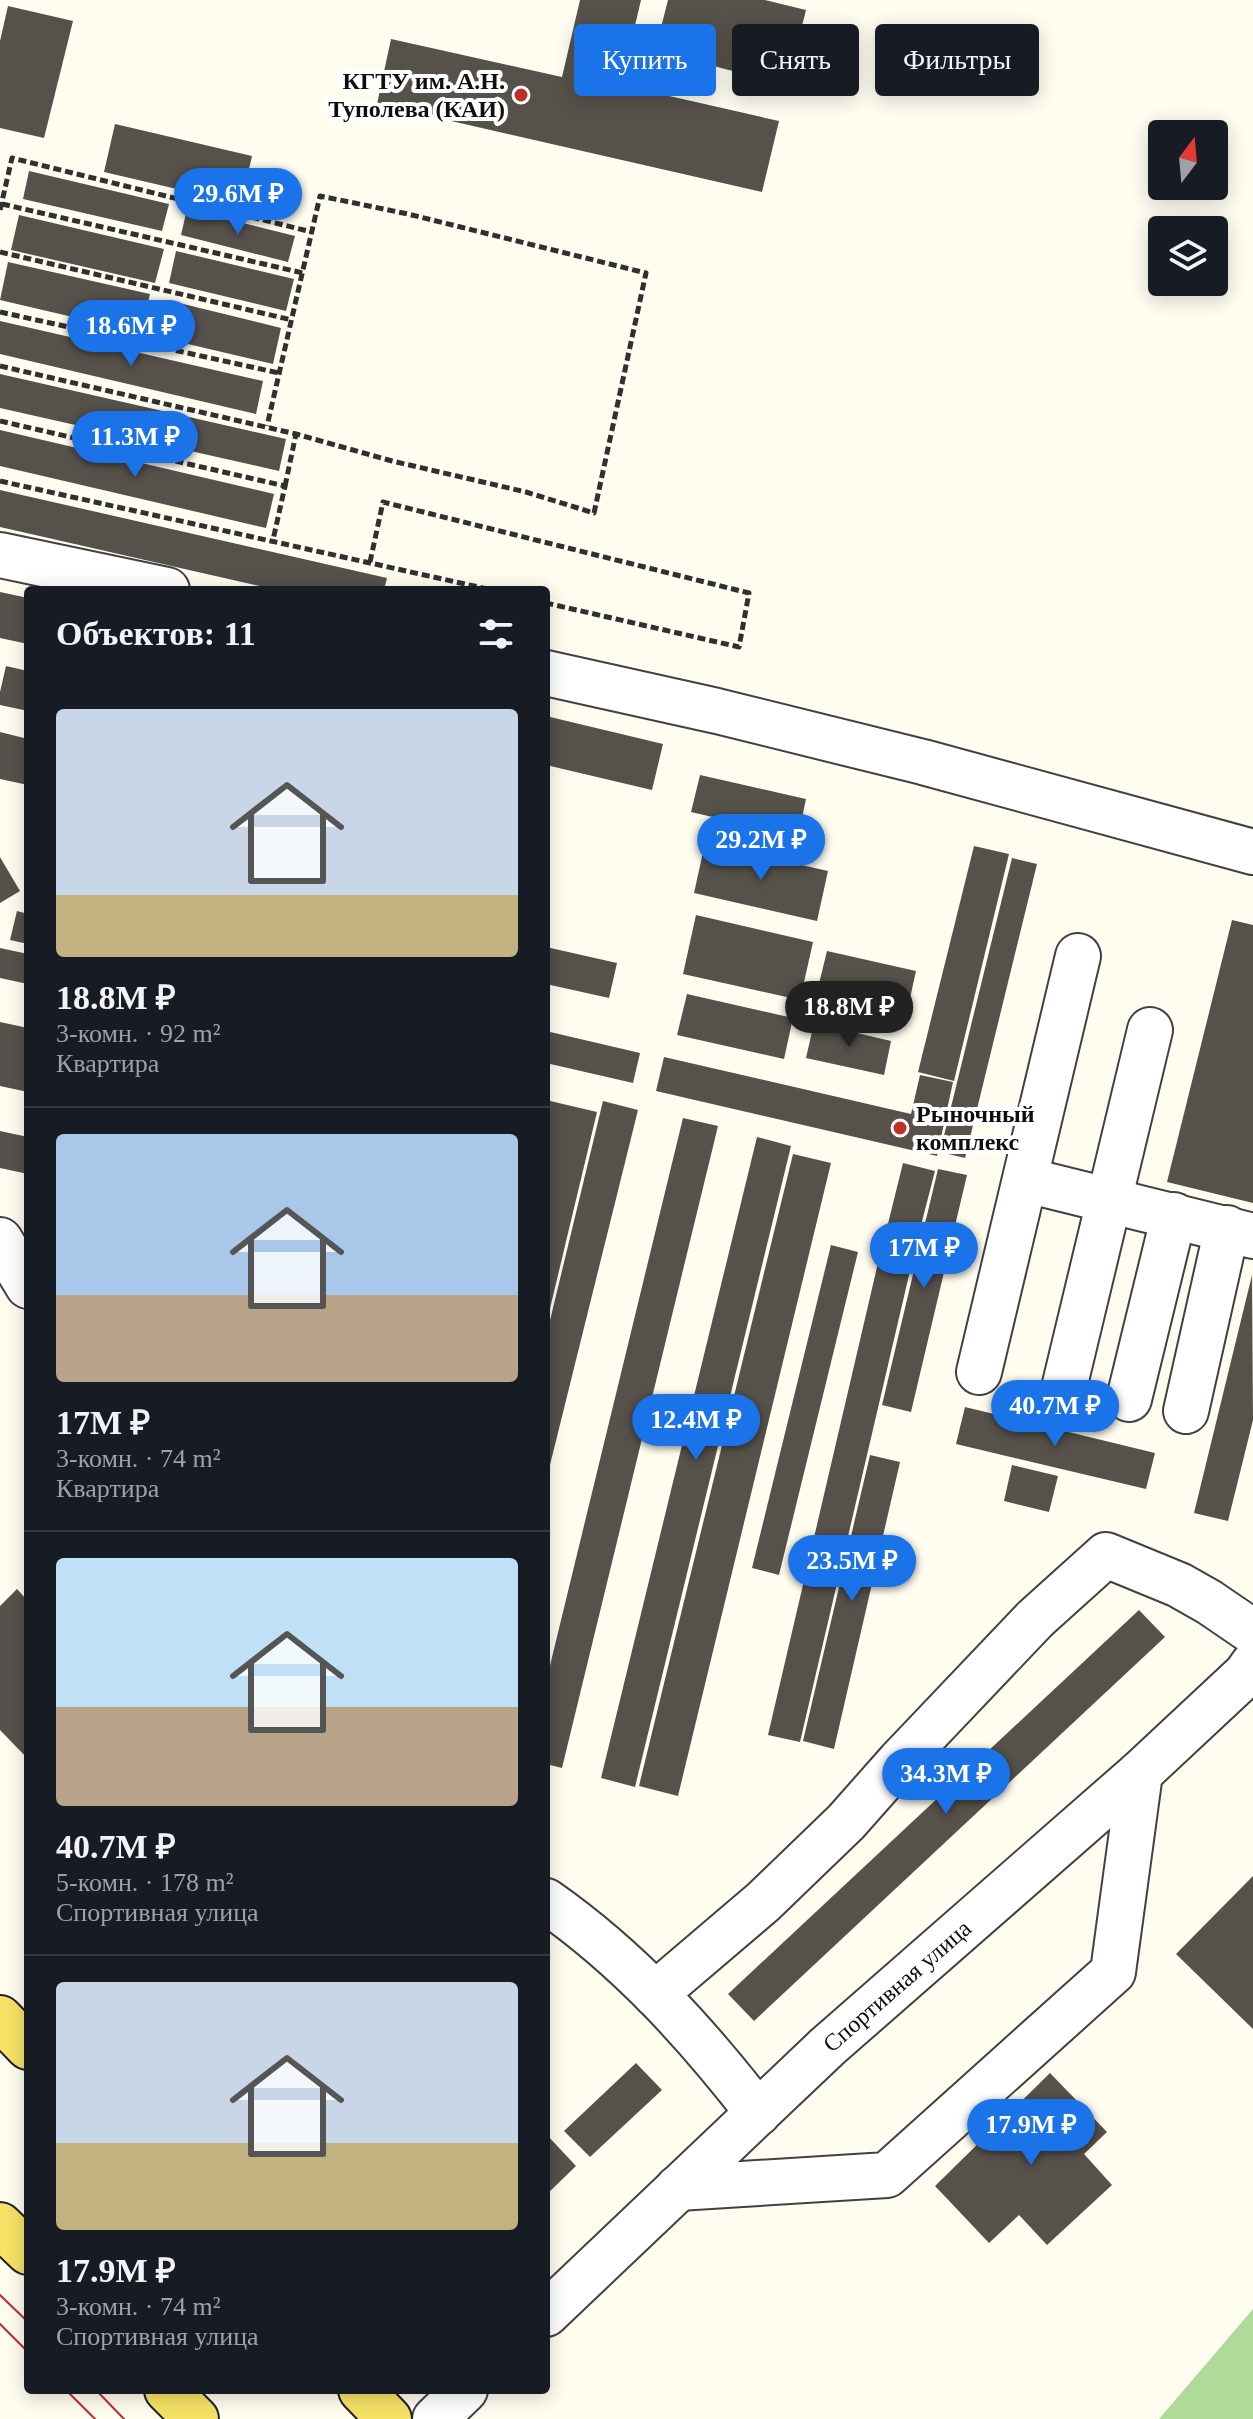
<!DOCTYPE html>
<html lang="ru">
<head>
<meta charset="utf-8">
<style>
  body { margin:0; font-family:Georgia,serif; background:#242831; color:#f1f3f6; height:100vh; display:flex; flex-direction:column; font-size:30px; white-space:nowrap }
  * { box-sizing:border-box; margin:0 }
  p { font-size:26px; color:#9ea1a6 }
  .icon { flex:none; width:44px; height:44px; fill:none; stroke:currentColor; stroke-width:2; stroke-linecap:round; stroke-linejoin:round }
  .map { position:relative; flex:1; overflow:hidden }
  .side { position:absolute; left:24px; top:586px; width:526px; height:1808px; display:flex; flex-direction:column; background:#171b24; border-radius:8px; box-shadow:0 4px 20px #0003 }
  .side>* { flex:none }
  .banner { position:absolute; left:574px; top:24px; width:558px; height:72px; display:flex; gap:16px }
  .needle { width:52px; rotate:16deg }
  .controls { position:absolute; left:1148px; top:120px; display:grid; gap:16px }
  .controls a { display:grid; place-items:center; width:80px; height:80px; border-radius:8px; background:#171b24; box-shadow:0 4px 20px #0003; font-size:40px }
  .price { position:absolute; translate:-50% -68px; padding:0 18px; border-radius:28px; background:#1a73e8; color:#fff; font-size:26px; line-height:52px; filter:drop-shadow(0 2px 4px #0008) }
  .price::after { content:''; position:absolute; left:50%; top:48px; width:24px; height:18px; margin-left:-12px; background:inherit; clip-path:polygon(0 0,100% 0,50% 100%) }
  .price.active { background:#222; color:#fff }
  ul { padding:0; list-style:none }
  li { display:grid; align-content:center; gap:16px; height:424px; padding:0 32px }
  li+li { border-top:2px solid #363941 }
  li span { display:grid; place-items:center; height:248px; border-radius:8px; color:#555 }
  li>.icon { margin-inline-start:auto }
  span .icon { width:144px; height:144px; fill:#fffc; stroke-width:1 }
  li b { font-size:34px }
  h2 { display:flex; justify-content:space-between; align-items:center; height:96px; padding:0 32px; font-size:34px }
  .tag { padding:0 28px; border-radius:8px; background:#171b24; box-shadow:0 4px 20px #0003; font-size:28px; line-height:72px }
  .tag.active { background:#1a73e8; color:#fff }
  .map>svg:first-child { display:block }
  .forest { fill:#b0da99 }
  .building { fill:#57514b }
  .lines { fill:none; stroke-linecap:round; stroke-linejoin:round }
  .minor-casing { stroke:#414141; stroke-width:48 }
  .major-casing { stroke:#1f1f1f; stroke-width:48 }
  .path { stroke:#303030; stroke-width:5; stroke-dasharray:8 4; stroke-linecap:butt }
  .minor { stroke:#fff; stroke-width:44 }
  .major { stroke:#f7e267; stroke-width:44 }
  .tram { stroke:#be2f27; stroke-width:2 }
  .poi-dot { fill:#be2f27; stroke:#fff; stroke-width:3 }
  .labels { text-anchor:middle; dominant-baseline:central; stroke-width:8; stroke-linejoin:round; paint-order:stroke }
  .poi-label { font-size:24px; font-weight:bold; fill:#0e0e0e; stroke:#fff; text-anchor:end }
  .street-label { font-size:24px; fill:#0e0e0e; stroke:#fff }
</style>
</head>
<body>
<div class="map">
<svg width="1253" height="2419" viewBox="0 0 1253 2419">
  <rect width="100%" height="100%" fill="#fffdf0"/>
  <!-- forest -->
  <path class="forest" d="M1253,2309V2419H1159Z"/>
  <!-- building -->
  <g class="building">
    <path d="M580,0H641L621,85L779,121L762,192L377,104L391,39L562,77Z"/>
    <path d="M668,0H765L806,10L787,85L655,51Z"/>
    <path d="M8,6L73,21L44,138L0,128V41Z"/>
    <path d="M115,124L252,156L241,204L104,172Z"/>
    <path d="M29,171L169,204L162,231L23,199Z"/>
    <path d="M187,209L295,236L288,262L181,235Z"/>
    <path d="M19,215L164,249L155,283L11,250Z"/>
    <path d="M176,251L294,279L286,311L169,283Z"/>
    <path d="M8,262L150,294L141,333L0,300Z"/>
    <path d="M167,300L281,328L273,364L158,337Z"/>
    <path d="M0,321L263,381L256,414L0,354Z"/>
    <path d="M0,374L286,439L279,471L0,408Z"/>
    <path d="M0,430L274,494L266,528L0,466Z"/>
    <path d="M0,490L387,578L384,590H277L0,527Z"/>
    <path d="M0,592L28,598V644L0,638Z"/>
    <path d="M6,666L28,671V711L0,705V692Z"/>
    <path d="M546,716L663,744L652,790L546,765Z"/>
    <path d="M0,732L28,739V785L0,779Z"/>
    <path d="M700,775L806,799L798,837L691,812Z"/>
    <path d="M705,843L828,871L817,921L694,893Z"/>
    <path d="M974,846L1009,854L954,1081L918,1072Z"/>
    <path d="M0,857L20,891L0,903Z"/>
    <path d="M1012,858L1037,864L965,1158L940,1152Z"/>
    <path d="M17,911L28,914V944L10,940Z"/>
    <path d="M696,915L813,942L800,1000L683,974Z"/>
    <path d="M1232,920L1253,925V1203L1167,1182Z"/>
    <path d="M546,947L617,963L609,998L546,984Z"/>
    <path d="M0,948L28,954V984L0,978Z"/>
    <path d="M827,951L916,971L905,1021L815,1000Z"/>
    <path d="M687,994L793,1018L784,1059L677,1035Z"/>
    <path d="M0,1022L28,1028V1092L0,1086Z"/>
    <path d="M814,1023L891,1041L884,1075L806,1058Z"/>
    <path d="M546,1031L640,1053L633,1083L546,1063Z"/>
    <path d="M664,1057L911,1114L920,1075L953,1082L937,1156L656,1091Z"/>
    <path d="M546,1100L597,1112L547,1321H546Z"/>
    <path d="M603,1101L638,1110L546,1481V1337Z"/>
    <path d="M683,1118L718,1126L562,1768L546,1764V1682Z"/>
    <path d="M0,1131L28,1137V1174L0,1168Z"/>
    <path d="M757,1137L791,1146L635,1787L601,1778Z"/>
    <path d="M793,1154L831,1163L678,1796L639,1786Z"/>
    <path d="M903,1163L935,1171L913,1256L882,1248Z"/>
    <path d="M938,1169L967,1175L911,1412L882,1405Z"/>
    <path d="M831,1245L858,1252L779,1575L752,1568Z"/>
    <path d="M881,1250L913,1258L800,1742L768,1735Z"/>
    <path d="M1252,1275L1253,1420L1228,1521L1194,1513Z"/>
    <path d="M965,1407L1155,1453L1146,1489L956,1444Z"/>
    <path d="M870,1455L900,1462L834,1749L803,1741Z"/>
    <path d="M1012,1465L1058,1476L1049,1512L1004,1501Z"/>
    <path d="M17,1589L28,1601V1759L0,1730V1606Z"/>
    <path d="M1139,1610L1165,1637L754,2021L728,1994Z"/>
    <path d="M1253,1876V2029L1176,1954Z"/>
    <path d="M636,2063L662,2090L590,2157L564,2131Z"/>
    <path d="M1050,2073L1107,2132L1084,2154L1112,2185L1047,2245L1019,2215L989,2243L935,2186Z"/>
    <path d="M546,2134L576,2166L546,2195Z"/>
  </g>
  <g class="lines">
    <!-- minor casing -->
    <g class="minor-casing">
      <g id="minor">
        <path d="M0,555L167,590"/>
        <path d="M546,673L717,711L923,762L1253,852"/>
        <path d="M1026,1180L1253,1236"/>
        <path d="M0,1240L28,1286"/>
        <path d="M979,1372L1078,956"/>
        <path d="M1065,1384L1150,1030"/>
        <path d="M1129,1399L1174,1215"/>
        <path d="M1186,1411L1227,1228"/>
        <path d="M546,1901C629,1959 696,2033 758,2113"/>
        <path d="M655,1994L763,1902L846,1822L900,1761L1035,1619L1106,1555L1179,1585L1209,1602L1253,1632"/>
        <path d="M678,2188L887,2175L1113,1972L1140,1773"/>
        <path d="M546,2314L827,2047L1140,1773L1246,1674L1253,1664"/>
        <path d="M435,2419L465,2390"/>
      </g>
    </g>
    <!-- major casing -->
    <g class="major-casing">
      <g id="major">
        <path d="M0,2018L28,2047"/>
        <path d="M0,2225L28,2252"/>
        <path d="M167,2390L196,2419"/>
        <path d="M361,2390L389,2419"/>
      </g>
    </g>
    <!-- path -->
    <g class="path">
      <path d="M2,204L303,273"/>
      <path d="M0,210L12,158L312,232"/>
      <path d="M0,252L292,320"/>
      <path d="M0,312L279,373"/>
      <path d="M0,366L296,434L392,461L526,492L594,513L646,273L408,214L320,196L267,426"/>
      <path d="M0,421L285,486L273,540"/>
      <path d="M0,481L492,590"/>
      <path d="M285,486L296,434"/>
      <path d="M370,562L383,502L749,593L739,647L546,603"/>
    </g>
    <!-- minor -->
    <use href="#minor" class="minor"/>
    <!-- major -->
    <use href="#major" class="major"/>
    <!-- tram -->
    <g class="tram">
      <path d="M0,2295L28,2322"/>
      <path d="M0,2324L28,2352"/>
      <path d="M66,2390L95,2419"/>
      <path d="M96,2390L124,2419"/>
    </g>
  </g>
  <!-- markers -->
  <g class="poi-dot">
    <circle cx="521" cy="95" r="8"/>
    <circle cx="900" cy="1128" r="8"/>
  </g>
  <g class="labels">
    <!-- poi labels -->
    <g class="poi-label">
      <text x="505" y="81">КГТУ им. А.Н.<tspan x="505" dy="28">Туполева (КАИ)</tspan></text>
      <text x="916" y="1114" text-anchor="start">Рыночный<tspan x="916" dy="28">комплекс</tspan></text>
    </g>
    <!-- street labels -->
    <g class="street-label">
      <text transform="translate(897 1986) rotate(-41)">Спортивная улица</text>
    </g>
  </g>
</svg>
<div class="controls">
<a><svg class="needle" viewBox="-14 -14 28 28"><path d="M0-13l5 13h-10z" fill="#e53935"/><path d="M0 13l5-13h-10z" fill="#9ea1a6"/></svg></a>
<a><svg class="icon" aria-label="layers" viewBox="0 0 24 24"><path d="M12 4l9 5-9 5-9-5zM3 14l9 5 9-5"/></svg></a>
</div>
<b class="price" style="left:238px;top:236px">29.6M ₽</b>
<b class="price" style="left:131px;top:368px">18.6M ₽</b>
<b class="price" style="left:135px;top:479px">11.3M ₽</b>
<b class="price" style="left:761px;top:882px">29.2M ₽</b>
<b class="price active" style="left:849px;top:1049px">18.8M ₽</b>
<b class="price" style="left:924px;top:1290px">17M ₽</b>
<b class="price" style="left:1055px;top:1448px">40.7M ₽</b>
<b class="price" style="left:696px;top:1462px">12.4M ₽</b>
<b class="price" style="left:852px;top:1603px">23.5M ₽</b>
<b class="price" style="left:946px;top:1816px">34.3M ₽</b>
<b class="price" style="left:1031px;top:2167px">17.9M ₽</b>
<div class="banner">
<a class="tag active">Купить</a>
<a class="tag">Снять</a>
<a class="tag">Фильтры</a>
</div>
<section class="side">
<h2>Объектов: 11<svg class="icon" aria-label="filters" viewBox="0 0 24 24"><path d="M4 7h16M4 17h16"/><circle cx="9" cy="7" r="2"/><circle cx="15" cy="17" r="2"/></svg></h2>
<ul>
<li><span style="background:linear-gradient(#c9d6e8 75%,#c2b280 0)"><svg class="icon" aria-label="home" viewBox="0 0 24 24"><path d="M3 11l9-7 9 7M6 9v11h12V9"/></svg></span><div><b>18.8M ₽</b><p>3-комн. · 92 m²</p><p>Квартира</p></div></li>
<li><span style="background:linear-gradient(#a9c7e8 65%,#b9a48a 0)"><svg class="icon" aria-label="home" viewBox="0 0 24 24"><path d="M3 11l9-7 9 7M6 9v11h12V9"/></svg></span><div><b>17M ₽</b><p>3-комн. · 74 m²</p><p>Квартира</p></div></li>
<li><span style="background:linear-gradient(#bfe0f5 60%,#b9a48a 0)"><svg class="icon" aria-label="home" viewBox="0 0 24 24"><path d="M3 11l9-7 9 7M6 9v11h12V9"/></svg></span><div><b>40.7M ₽</b><p>5-комн. · 178 m²</p><p>Спортивная улица</p></div></li>
<li><span style="background:linear-gradient(#c9d6e8 65%,#c2b280 0)"><svg class="icon" aria-label="home" viewBox="0 0 24 24"><path d="M3 11l9-7 9 7M6 9v11h12V9"/></svg></span><div><b>17.9M ₽</b><p>3-комн. · 74 m²</p><p>Спортивная улица</p></div></li>
</ul>
</section>
</div>
</body>
</html>
